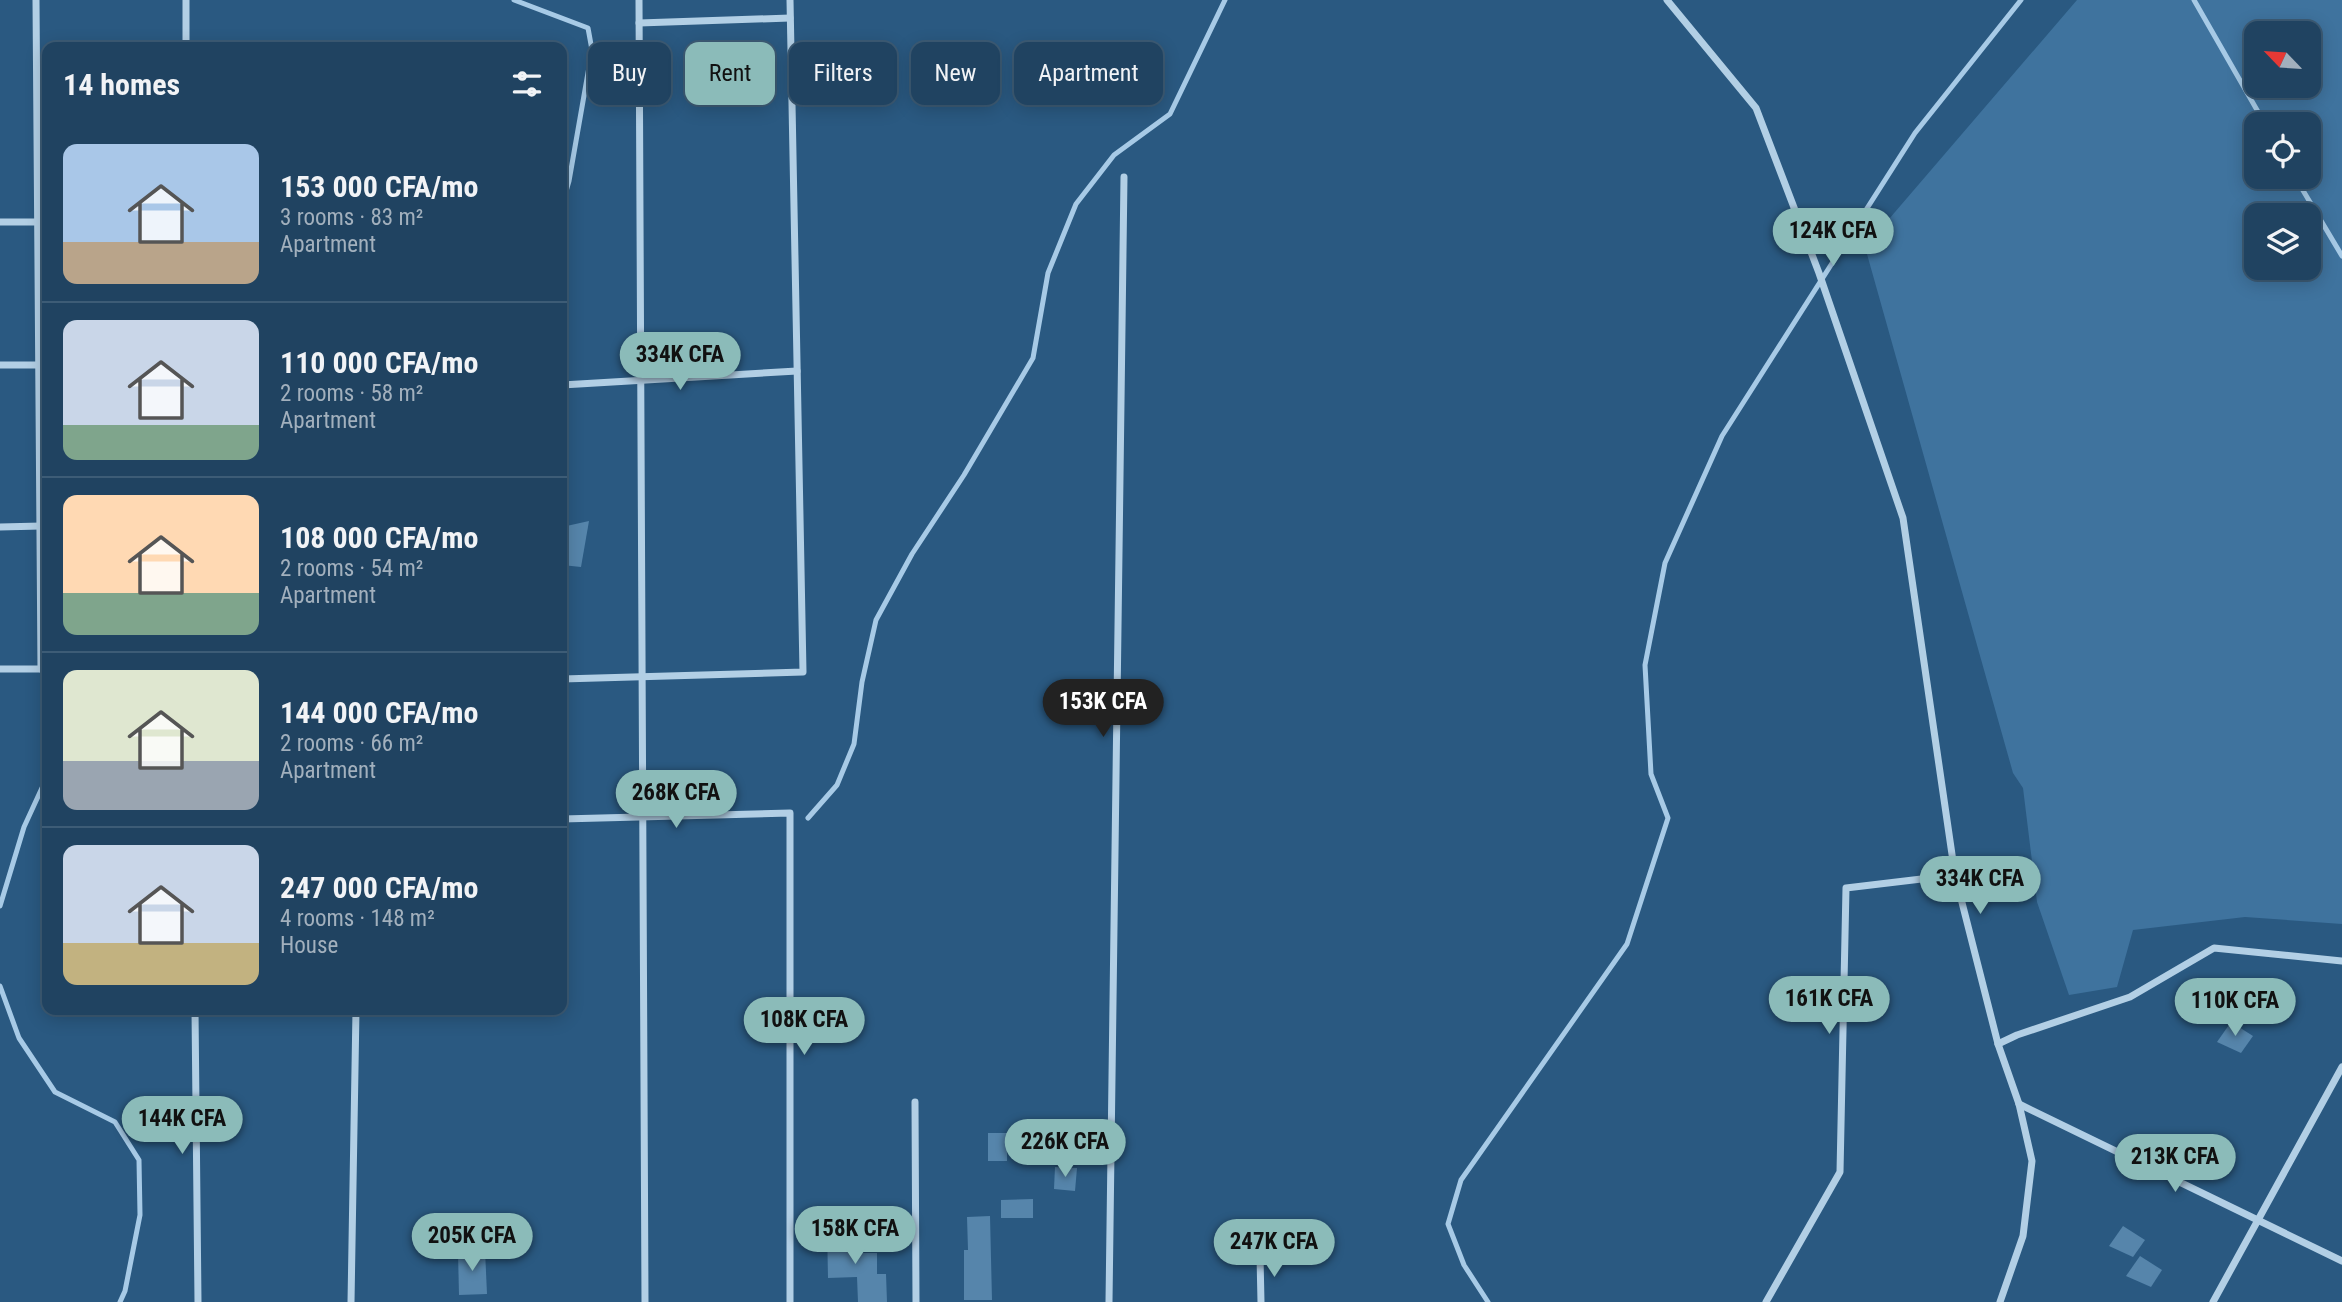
<!DOCTYPE html>
<html lang="en">
<head>
<meta charset="utf-8">
<style>
  body { margin:0; font-family:"Roboto Condensed",sans-serif; background:#2d4e6a; color:#f1f3f6; height:100vh; display:flex; flex-direction:column; font-size:26px; white-space:nowrap }
  * { box-sizing:border-box; margin:0 }
  p { font-size:23px; color:#a2b0bd }
  .icon { flex:none; width:38px; height:38px; fill:none; stroke:currentColor; stroke-width:2; stroke-linecap:round; stroke-linejoin:round }
  .map { position:relative; flex:1; overflow:hidden }
  .drawer { position:absolute; left:42px; top:42px; width:525px; height:973px; display:flex; flex-direction:column; background:#204361; border-radius:14px; box-shadow:0 4px 18px #0003,0 0 0 2px #3d5c76 }
  .drawer>* { flex:none }
  .guide { position:absolute; left:588px; top:42px; width:665px; height:63px; display:flex; gap:14px }
  .needle { width:46px; rotate:295deg }
  .fabs { position:absolute; left:2244px; top:21px; display:grid; gap:14px }
  .fabs a { display:grid; place-items:center; width:77px; height:77px; border-radius:14px; background:#204361; box-shadow:0 4px 18px #0003,0 0 0 2px #3d5c76; font-size:35px }
  .price { position:absolute; translate:-50% -60px; padding:0 16px; border-radius:24px; background:#8bbbb9; color:#111; font-size:23px; line-height:46px; filter:drop-shadow(0 2px 4px #0008) }
  .price::after { content:''; position:absolute; left:50%; top:42px; width:21px; height:16px; margin-left:-10px; background:inherit; clip-path:polygon(0 0,100% 0,50% 100%) }
  .price.selected { background:#222; color:#fff }
  ul { padding:0; list-style:none }
  li { display:flex; align-items:center; gap:21px; height:175px; padding:0 21px }
  li+li { border-top:2px solid #3d5c76 }
  li span { display:grid; place-items:center; flex:none; width:196px; height:140px; border-radius:14px; color:#555 }
  li>.icon { margin-inline-start:auto }
  span .icon { width:84px; height:84px; fill:#fffc; stroke-width:1 }
  li b { font-size:30px }
  h2 { display:flex; justify-content:space-between; align-items:center; height:84px; padding:0 21px; font-size:30px }
  .chip { padding:0 24px; border-radius:14px; background:#204361; box-shadow:0 4px 18px #0003,0 0 0 2px #3d5c76; font-size:24px; line-height:63px }
  .chip.selected { background:#8bbbb9; color:#111 }
  .map>svg:first-child { display:block }
  .green { fill:#3f739e; fill-rule:evenodd }
  .lines { fill:none; stroke-linecap:round; stroke-linejoin:round }
  .stream { stroke:#a7cae6; stroke-width:5 }
  .building { fill:#5685ab }
  .minor { stroke:#b2cfe5; stroke-width:7 }
</style>
</head>
<body>
<div class="map">
<svg width="2342" height="1302" viewBox="0 0 2342 1302">
  <rect width="100%" height="100%" fill="#2a5981"/>
  <!-- green -->
  <path class="green" d="M2077,0H2342V924L2245,917L2133,930L2117,987L2069,995L2037,902L2023,788L2013,773L1865,247ZM2256,33H2308V86H2256ZM2256,124H2308V177H2256ZM2256,215H2308V268H2256Z"/>
  <g class="lines">
    <!-- stream -->
    <g class="stream">
      <path d="M514,0L588,28L592,50L569,181L562,205"/>
      <path d="M2194,0L2265,124"/>
      <path d="M2295,177L2342,256"/>
      <path d="M808,818L837,785L854,744L862,682L876,620L912,554L964,475L1033,358L1048,273L1076,204L1114,155L1170,114L1225,0"/>
      <path d="M0,906L24,827L47,777"/>
      <path d="M0,986L19,1038L55,1092L115,1122L139,1160L140,1215L125,1291L120,1302"/>
      <path d="M1488,1302L1464,1265L1448,1224L1461,1180L1627,944L1668,818L1651,774L1645,665L1665,563L1722,436L1915,133L2021,0"/>
    </g>
  </g>
  <!-- building -->
  <g class="building">
    <path d="M589,521L581,567L562,565V527Z"/>
    <path d="M2231,1022L2253,1036L2241,1053L2217,1042Z"/>
    <rect x="988" y="1133" width="19" height="28"/>
    <path d="M1055,1167L1077,1168L1075,1191L1054,1189Z"/>
    <path d="M1033,1199V1218H1001V1200Z"/>
    <path d="M990,1216L992,1300H964V1250H968L967,1217Z"/>
    <path d="M827,1226H851L852,1253H877V1274H886L887,1302H858L857,1277L828,1278Z"/>
    <path d="M2123,1226L2145,1240L2133,1257L2109,1246Z"/>
    <path d="M485,1250L487,1294L459,1295L458,1252Z"/>
    <path d="M2140,1256L2162,1270L2151,1287L2126,1276Z"/>
  </g>
  <g class="lines">
    <!-- minor -->
    <g class="minor">
      <path d="M36,0L41,669"/>
      <path d="M186,0V47"/>
      <path d="M639,0L645,1302"/>
      <path d="M1667,0L1756,108L1819,273L1903,518L1955,875L1998,1044L2019,1104L2032,1161L2023,1236L2000,1302"/>
      <path d="M639,23L790,18"/>
      <path d="M0,222H39"/>
      <path d="M0,365H47"/>
      <path d="M562,385L797,371"/>
      <path d="M0,527L41,526"/>
      <path d="M0,669H47"/>
      <path d="M562,679L803,672L790,0"/>
      <path d="M562,819L790,813V1302"/>
      <path d="M195,1010L198,1302"/>
      <path d="M1998,1044L2017,1035L2130,997L2214,948L2342,961"/>
      <path d="M915,1102L916,1302"/>
      <path d="M2019,1104L2342,1261"/>
      <path d="M1260,1256L1261,1302"/>
      <path d="M351,1302L356,1010"/>
      <path d="M1109,1302L1124,177"/>
      <path d="M1766,1302L1840,1172L1846,888L1955,875"/>
      <path d="M2213,1302L2342,1067"/>
    </g>
  </g>
</svg>
<div class="fabs">
<a><svg class="needle" viewBox="-14 -14 28 28"><path d="M0-13l5 13h-10z" fill="#e53935"/><path d="M0 13l5-13h-10z" fill="#a2b0bd"/></svg></a>
<a><svg class="icon" aria-label="locate" viewBox="0 0 24 24"><circle cx="12" cy="12" r="6"/><path d="M12 2v4M12 18v4M2 12h4M18 12h4"/></svg></a>
<a><svg class="icon" aria-label="layers" viewBox="0 0 24 24"><path d="M12 4l9 5-9 5-9-5zM3 14l9 5 9-5"/></svg></a>
</div>
<b class="price" style="left:1833px;top:268px">124K CFA</b>
<b class="price" style="left:680px;top:392px">334K CFA</b>
<b class="price selected" style="left:1103px;top:739px">153K CFA</b>
<b class="price" style="left:676px;top:830px">268K CFA</b>
<b class="price" style="left:1980px;top:916px">334K CFA</b>
<b class="price" style="left:1829px;top:1036px">161K CFA</b>
<b class="price" style="left:2235px;top:1038px">110K CFA</b>
<b class="price" style="left:804px;top:1057px">108K CFA</b>
<b class="price" style="left:182px;top:1156px">144K CFA</b>
<b class="price" style="left:1065px;top:1179px">226K CFA</b>
<b class="price" style="left:2175px;top:1194px">213K CFA</b>
<b class="price" style="left:855px;top:1266px">158K CFA</b>
<b class="price" style="left:472px;top:1273px">205K CFA</b>
<b class="price" style="left:1274px;top:1279px">247K CFA</b>
<div class="guide">
<a class="chip">Buy</a>
<a class="chip selected">Rent</a>
<a class="chip">Filters</a>
<a class="chip">New</a>
<a class="chip">Apartment</a>
</div>
<section class="drawer">
<h2>14 homes<svg class="icon" aria-label="filters" viewBox="0 0 24 24"><path d="M4 7h16M4 17h16"/><circle cx="9" cy="7" r="2"/><circle cx="15" cy="17" r="2"/></svg></h2>
<ul>
<li><span style="background:linear-gradient(#a9c7e8 70%,#b9a48a 0)"><svg class="icon" aria-label="home" viewBox="0 0 24 24"><path d="M3 11l9-7 9 7M6 9v11h12V9"/></svg></span><div><b>153 000 CFA/mo</b><p>3 rooms · 83 m²</p><p>Apartment</p></div></li>
<li><span style="background:linear-gradient(#c9d6e8 75%,#7fa58c 0)"><svg class="icon" aria-label="home" viewBox="0 0 24 24"><path d="M3 11l9-7 9 7M6 9v11h12V9"/></svg></span><div><b>110 000 CFA/mo</b><p>2 rooms · 58 m²</p><p>Apartment</p></div></li>
<li><span style="background:linear-gradient(#ffd9b3 70%,#7fa58c 0)"><svg class="icon" aria-label="home" viewBox="0 0 24 24"><path d="M3 11l9-7 9 7M6 9v11h12V9"/></svg></span><div><b>108 000 CFA/mo</b><p>2 rooms · 54 m²</p><p>Apartment</p></div></li>
<li><span style="background:linear-gradient(#dfe7d0 65%,#9aa5b1 0)"><svg class="icon" aria-label="home" viewBox="0 0 24 24"><path d="M3 11l9-7 9 7M6 9v11h12V9"/></svg></span><div><b>144 000 CFA/mo</b><p>2 rooms · 66 m²</p><p>Apartment</p></div></li>
<li><span style="background:linear-gradient(#c9d6e8 70%,#c2b280 0)"><svg class="icon" aria-label="home" viewBox="0 0 24 24"><path d="M3 11l9-7 9 7M6 9v11h12V9"/></svg></span><div><b>247 000 CFA/mo</b><p>4 rooms · 148 m²</p><p>House</p></div></li>
</ul>
</section>
</div>
</body>
</html>
